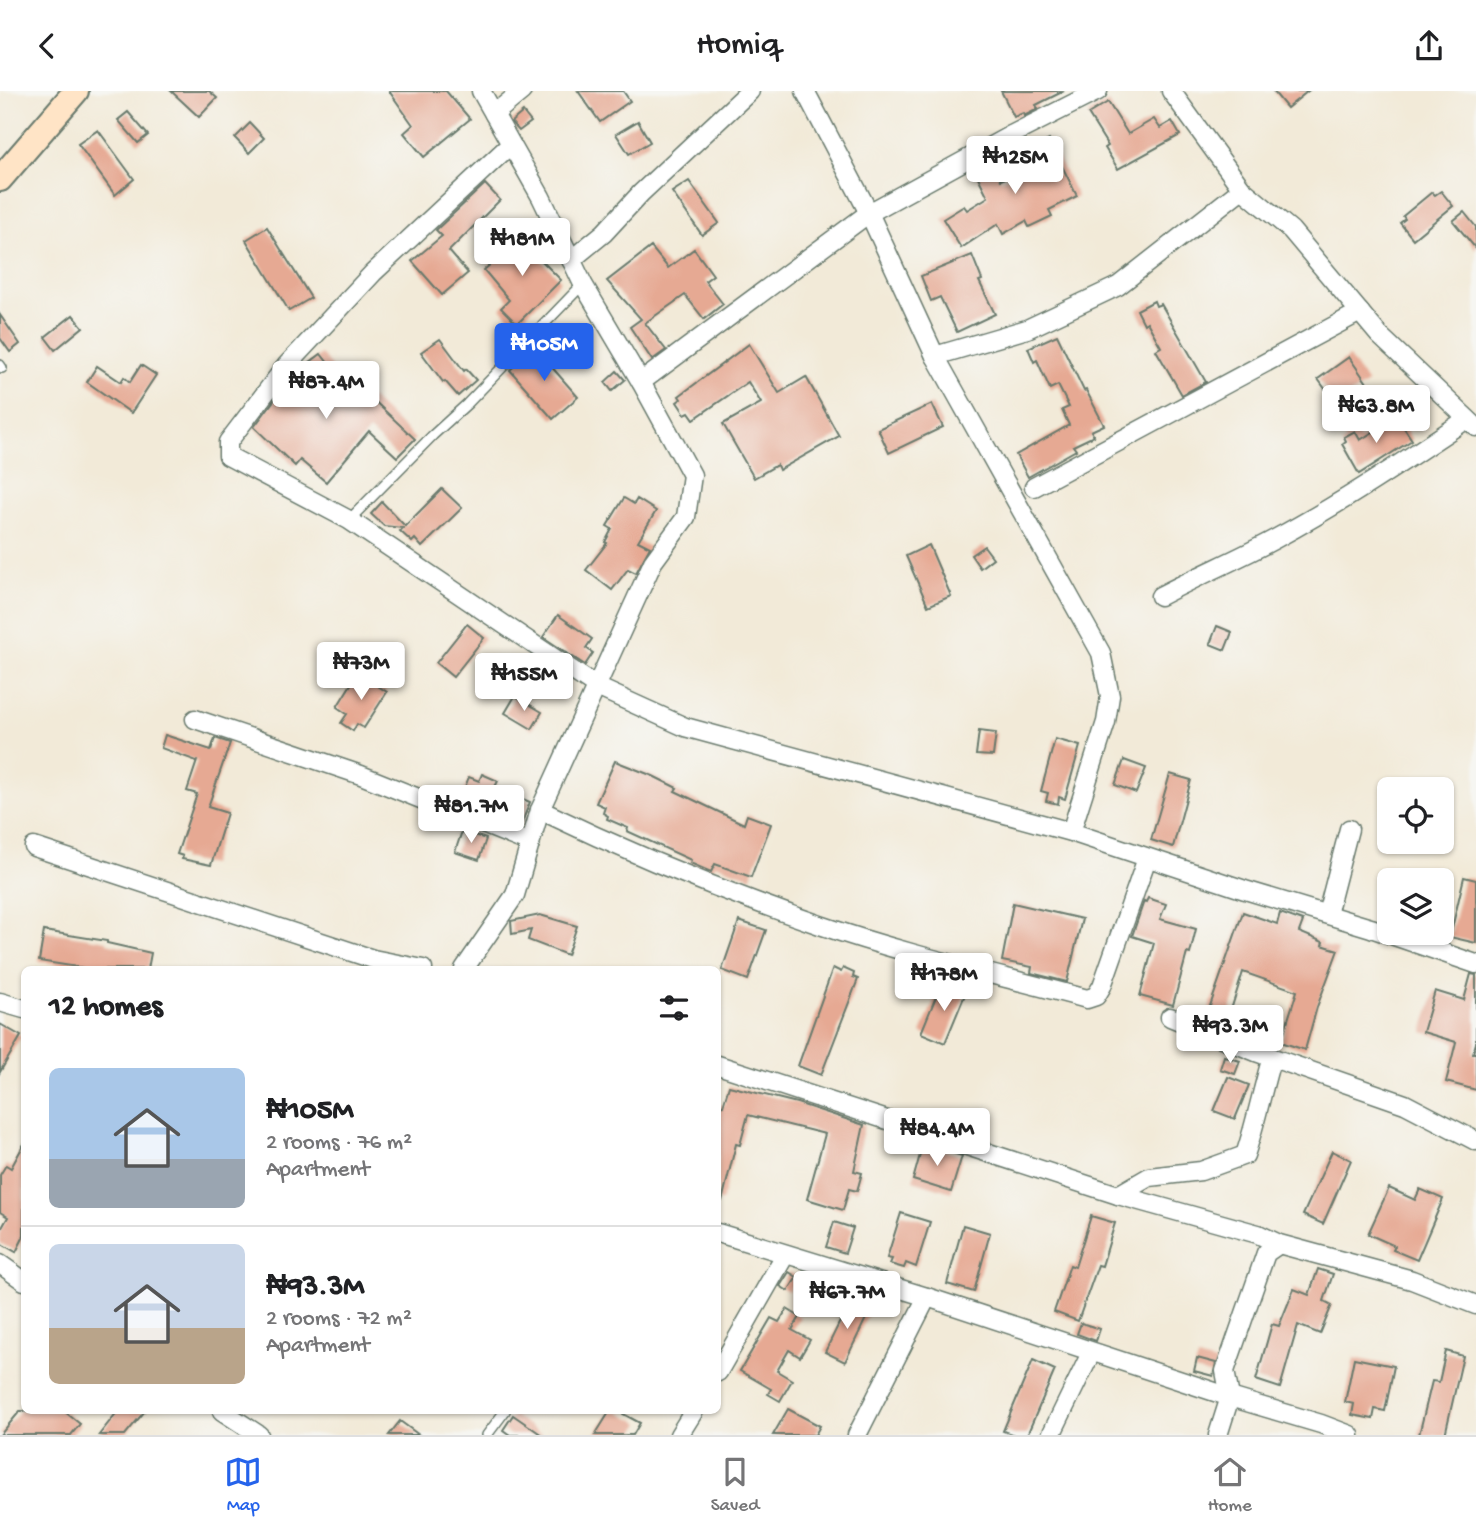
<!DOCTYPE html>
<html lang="en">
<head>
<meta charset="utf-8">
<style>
  body { margin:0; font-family:"Gochi Hand",sans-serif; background:#f2f2f2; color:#202124; height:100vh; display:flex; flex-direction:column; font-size:26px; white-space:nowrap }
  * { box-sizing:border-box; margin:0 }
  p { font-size:23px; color:#757577 }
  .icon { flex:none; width:38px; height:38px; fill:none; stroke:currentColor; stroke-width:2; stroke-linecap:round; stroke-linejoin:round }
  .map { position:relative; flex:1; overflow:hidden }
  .details { position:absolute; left:21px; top:875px; width:700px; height:448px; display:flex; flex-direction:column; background:#fff; border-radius:10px; box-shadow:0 2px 5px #0004 }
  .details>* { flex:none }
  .controls { position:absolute; left:1377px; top:686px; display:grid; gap:14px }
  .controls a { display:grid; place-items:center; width:77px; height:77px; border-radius:10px; background:#fff; box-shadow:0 2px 5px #0004; font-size:35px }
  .price { position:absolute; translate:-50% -60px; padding:0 16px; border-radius:7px; background:#fff; color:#222; font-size:23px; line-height:46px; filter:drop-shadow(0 2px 4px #0008) }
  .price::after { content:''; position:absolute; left:50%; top:42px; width:21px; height:16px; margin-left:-10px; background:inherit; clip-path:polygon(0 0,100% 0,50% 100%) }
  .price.active { background:#2563eb; color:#fff }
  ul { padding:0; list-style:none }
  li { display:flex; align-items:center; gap:21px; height:175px; padding:0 28px }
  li+li { border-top:2px solid #e0e0e0 }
  li span { display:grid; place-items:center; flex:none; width:196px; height:140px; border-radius:10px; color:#555 }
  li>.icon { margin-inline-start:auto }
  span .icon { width:84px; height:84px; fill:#fffc; stroke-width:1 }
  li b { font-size:30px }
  h2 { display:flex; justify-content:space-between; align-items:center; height:84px; padding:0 28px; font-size:30px }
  header { display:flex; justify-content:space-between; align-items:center; height:91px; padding:0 28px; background:#fff; font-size:32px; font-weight:600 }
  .tab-bar { display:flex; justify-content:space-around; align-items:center; height:98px; border-top:2px solid #e0e0e0; background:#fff; font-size:19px; color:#757577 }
  .tab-bar a { display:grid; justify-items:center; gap:4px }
  .tab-bar .active { color:#2563eb }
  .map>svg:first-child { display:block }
  .building { fill:#e6a993 }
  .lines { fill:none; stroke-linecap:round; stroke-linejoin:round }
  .lane-casing { stroke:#697a6d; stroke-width:12 }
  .street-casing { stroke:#697a6d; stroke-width:21 }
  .secondary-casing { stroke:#697a6d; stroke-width:28 }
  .lane { stroke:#fff; stroke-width:9 }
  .street { stroke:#fff; stroke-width:18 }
  .secondary { stroke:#ffe4c6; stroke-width:24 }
</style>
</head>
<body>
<header><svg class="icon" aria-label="back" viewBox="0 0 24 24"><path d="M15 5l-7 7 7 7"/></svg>Homiq<svg class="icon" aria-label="share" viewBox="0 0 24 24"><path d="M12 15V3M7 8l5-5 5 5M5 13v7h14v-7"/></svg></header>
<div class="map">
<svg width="1476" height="1344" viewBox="0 0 1476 1344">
  <rect width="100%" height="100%" fill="#f6f6f2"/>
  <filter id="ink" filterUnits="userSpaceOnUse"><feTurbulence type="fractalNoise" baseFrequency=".0143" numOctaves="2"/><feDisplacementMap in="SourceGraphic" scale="14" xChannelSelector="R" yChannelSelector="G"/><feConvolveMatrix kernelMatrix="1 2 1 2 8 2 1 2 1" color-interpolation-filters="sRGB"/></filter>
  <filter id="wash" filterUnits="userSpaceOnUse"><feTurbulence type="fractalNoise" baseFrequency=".00686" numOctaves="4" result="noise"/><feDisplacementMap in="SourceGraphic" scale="28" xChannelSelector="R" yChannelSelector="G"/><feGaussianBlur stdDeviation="1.57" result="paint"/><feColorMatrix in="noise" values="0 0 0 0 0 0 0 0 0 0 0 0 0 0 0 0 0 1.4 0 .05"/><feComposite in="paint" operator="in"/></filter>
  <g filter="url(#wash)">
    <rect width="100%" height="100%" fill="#f2ead8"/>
    <g id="blocks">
      <!-- building -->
      <g class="building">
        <path d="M171,0H209L217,7L199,26Z"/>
        <path d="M389,0H446L470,28L424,66L404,42L413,34Z"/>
        <path d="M578,0H623L630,10L600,31Z"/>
        <path d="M1001,0H1064L1036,14L1038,18L1024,25L1023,22L1014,26Z"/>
        <path d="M1273,0H1308L1287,17Z"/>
        <path d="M1108,11L1128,43L1154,28L1160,37L1172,30L1180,44L1118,78L1105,57L1108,55L1088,23Z"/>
        <path d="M128,21L148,44L138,52L118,29Z"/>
        <path d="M523,21L531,31L519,40L511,31Z"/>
        <path d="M638,30L650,51L629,63L616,43Z"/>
        <path d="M250,32L264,47L249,62L235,47Z"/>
        <path d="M98,39L134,88L115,104L78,53Z"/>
        <path d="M1049,49L1077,105L1049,119L1052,125L1029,136L1026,130L1003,143L998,133L961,157L943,128L964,115L967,119L988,106L976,82L993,73L1001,89L1023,79L1016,65Z"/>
        <path d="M689,90L719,132L702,144L672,101Z"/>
        <path d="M485,93L500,109L449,160L468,182L442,204L412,170L442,145L436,139Z"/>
        <path d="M1441,100L1453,115L1413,148L1400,132L1405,128L1403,125L1432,101L1435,104Z"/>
        <path d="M1464,121L1476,136V158L1453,130Z"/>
        <path d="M267,136L311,207L289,220L246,149Z"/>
        <path d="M526,142L543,162L538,166L561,189L517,233L501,217L509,209L484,179Z"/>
        <path d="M651,156L668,177L694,158L713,184L705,190L723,213L704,228L685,204L645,232L666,259L652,269L630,236L641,228L607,190Z"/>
        <path d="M972,164L982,189L979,190L995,223L957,241L940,206L931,210L921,185Z"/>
        <path d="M1154,210L1156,215L1161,213L1206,291L1182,304L1156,259L1161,256L1147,231L1144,233L1137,219Z"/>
        <path d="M0,224L20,253L10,261L0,247Z"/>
        <path d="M73,224L83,236L55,259L45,246Z"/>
        <path d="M1057,244L1084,300L1086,299L1104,334L1091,340L1094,345L1073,355L1076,359L1028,386L1016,364L1069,334L1062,319L1069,316L1058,294L1050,298L1037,269L1034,271L1028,257Z"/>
        <path d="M440,248L464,280L466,278L476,289L458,305L445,290L443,291L421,261Z"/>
        <path d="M749,253L779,302L806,286L839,345L779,379L777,374L754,387L723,333L761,312L748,291L694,328L689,321L685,323L677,311L681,308L679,305Z"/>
        <path d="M535,257L578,306L553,328L510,279Z"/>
        <path d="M321,263L361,314L369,305L415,348L397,366L369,340L326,391L300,369L295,375L254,336L294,283Z"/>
        <path d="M1349,266L1367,292L1336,313L1318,288Z"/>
        <path d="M141,274L156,284L131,322L87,291L97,275L121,291L124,286L130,291Z"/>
        <path d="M617,280L625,289L612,300L605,291Z"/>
        <path d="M932,313L943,336L889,362L878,338Z"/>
        <path d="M1397,326L1412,349L1359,383L1342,353L1346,350L1344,346L1355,340L1360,349Z"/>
        <path d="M442,398L462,417L422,456L415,448L412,451L400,440L403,437L384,435L371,423L382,411L405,435Z"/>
        <path d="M624,407L634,413L637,408L656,420L638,450L650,456L636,482L628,478L612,499L586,479L607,452L605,451L612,438L607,435Z"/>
        <path d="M929,454L951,505L928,515L906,465Z"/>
        <path d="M984,455L993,467L980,477L971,464Z"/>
        <path d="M558,524L592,548L586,557L593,562L585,574L543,546Z"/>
        <path d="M467,533L484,547L453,586L436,572Z"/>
        <path d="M1217,535L1232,541L1225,559L1210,553Z"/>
        <path d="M358,582L387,601L364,637L357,633L353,640L341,632L347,623L337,616Z"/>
        <path d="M515,605L542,621L532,638L505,622Z"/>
        <path d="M979,640L996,642L993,665L976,664Z"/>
        <path d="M165,644L211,659L215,647L230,652L208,716L227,722L211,774L182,768L183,765L177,763L197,703L187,700L197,670L161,657Z"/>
        <path d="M1055,648L1080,655L1065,708L1059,706L1058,713L1046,710L1048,702L1041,700Z"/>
        <path d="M1124,669L1146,677L1136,702L1115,694Z"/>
        <path d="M615,670L653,685L677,697L675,700L744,733L747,724L771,733L751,786L715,773L711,781L690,772L691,769L627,740L628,737L607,728L608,725L603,722L605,716L596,712Z"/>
        <path d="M482,683L498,690L495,696L530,711L520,736L459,711L469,686L479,690Z"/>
        <path d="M1170,683L1191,689L1173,756L1151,749Z"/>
        <path d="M462,740L486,748L479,769L455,761Z"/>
        <path d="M1464,786L1476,789V852L1450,846Z"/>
        <path d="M1148,807L1166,813L1160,828L1196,838L1190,863L1187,862L1173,914L1140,905L1154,852L1132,845L1144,810L1146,811Z"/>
        <path d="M1013,812L1082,828L1067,891L1031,882L1032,876L1002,870Z"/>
        <path d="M1243,821L1277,833L1280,822L1303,830L1299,841L1323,851L1322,854L1338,859L1317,916L1305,959L1281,951L1297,900L1243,881L1229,925L1209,918Z"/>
        <path d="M540,824L577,835L567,864L528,849L531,839L512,843L511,830Z"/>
        <path d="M739,830L766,839L748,889L722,879Z"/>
        <path d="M44,840L107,850V852L151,862L148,878H90L39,870Z"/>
        <path d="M833,877L841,881L843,877L854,882L853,886L858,888L821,984L798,975Z"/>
        <path d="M1471,883L1476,884V952L1473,962H1476V999L1446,991L1456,951L1423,941L1435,900L1464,909Z"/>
        <path d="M942,891L966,901L945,952L921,942Z"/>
        <path d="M0,933L21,945L0,981Z"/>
        <path d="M1224,965L1240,970L1235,983L1220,978Z"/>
        <path d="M1228,986L1249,994L1235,1028L1214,1020Z"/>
        <path d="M729,995L797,1012L864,1034L854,1080L862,1082L857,1100L849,1098L843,1119L807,1108L825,1043L748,1024L740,1054L736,1053L722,1110H718V1013L723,1015Z"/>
        <path d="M24,1053V1145L16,1161L0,1152V1140L8,1126L0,1121V1084L6,1074L11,1077Z"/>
        <path d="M923,1053L962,1065L951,1101L913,1089Z"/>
        <path d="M1332,1060L1351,1069L1323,1133L1303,1124Z"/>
        <path d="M1389,1097L1415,1109L1420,1098L1443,1108L1417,1169L1393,1159L1395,1155L1368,1143Z"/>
        <path d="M901,1122L930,1131L916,1176L906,1172L904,1177L890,1173L892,1168L887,1167Z"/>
        <path d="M1091,1125L1115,1132L1102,1175L1098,1174L1078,1230L1054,1221L1070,1174L1075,1176Z"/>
        <path d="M834,1131L853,1137L845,1162L826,1156Z"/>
        <path d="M963,1134L990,1142L974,1201L947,1193Z"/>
        <path d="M1318,1178L1333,1183L1324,1210L1332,1214L1320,1243L1298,1234L1280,1297L1256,1289L1272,1233L1279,1235L1294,1198L1309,1204Z"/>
        <path d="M789,1181L797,1186L788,1200L780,1195Z"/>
        <path d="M850,1210L870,1219L845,1271L825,1261Z"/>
        <path d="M787,1218L800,1226L792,1239L810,1249L800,1266L789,1259L777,1280L792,1289L780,1310L768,1303L771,1298L740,1280L771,1227L779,1231Z"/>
        <path d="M1081,1232L1100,1238L1096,1250L1077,1243Z"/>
        <path d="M1446,1260L1463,1265L1445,1344H1419L1432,1290L1439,1291Z"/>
        <path d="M1197,1267L1216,1272L1213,1285L1194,1280Z"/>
        <path d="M1354,1267L1394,1275L1385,1320L1375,1318L1373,1328L1352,1324L1354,1313L1345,1311Z"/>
        <path d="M1033,1269L1055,1279L1027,1344H1014L1003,1340Z"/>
        <path d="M788,1318L820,1335L815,1344H773Z"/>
        <path d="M20,1320H64L80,1333L71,1344H0Z"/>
        <path d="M118,1320H145L125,1344H99Z"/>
        <path d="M610,1320H618L640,1332L633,1344H595Z"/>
        <path d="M513,1324L542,1344H510L503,1339Z"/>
        <path d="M400,1330L419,1344H389Z"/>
      </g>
    </g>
  </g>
  <g filter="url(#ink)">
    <use href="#blocks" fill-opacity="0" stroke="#697a6d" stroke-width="2"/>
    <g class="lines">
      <!-- lane casing -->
      <g class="lane-casing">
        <g id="lane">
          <path d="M0,274L2,277"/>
          <path d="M349,429L433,344L467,313L583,193"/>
          <path d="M487,1344L505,1320"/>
        </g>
      </g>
      <!-- street casing -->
      <g class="street-casing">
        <g id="street">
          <path d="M805,0L869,122L935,265L1101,562L1110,605L1106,631L1071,741"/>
          <path d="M1171,0L1242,98L1291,139L1379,244L1476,336"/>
          <path d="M494,23L522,0"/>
          <path d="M510,54L373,182L286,275L228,351V365L349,429L597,596L685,636L1071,741L1245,799L1371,837L1476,873"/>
          <path d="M571,169L604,142L641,102L750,0"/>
          <path d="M935,265L1027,238L1118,195L1242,98"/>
          <path d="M641,291L869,122L1013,43L1098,0"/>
          <path d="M1034,396L1360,221"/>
          <path d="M1160,505C1198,485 1238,468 1275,448C1342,412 1404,370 1467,328"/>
          <path d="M195,628L361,684L530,752"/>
          <path d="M540,719C631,763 724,801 820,834C907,864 998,884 1087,908L1096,905L1102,895L1147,767"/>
          <path d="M34,756L373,868L423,878"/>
          <path d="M1327,823L1349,738"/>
          <path d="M464,878L515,804L540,719L653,471L686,426L692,384L641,291L583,193L541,106L481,0"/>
          <path d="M0,911L24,918"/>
          <path d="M1170,926L1256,961L1405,1013L1476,1050"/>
          <path d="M718,974L1118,1104L1258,1143L1279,1153L1412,1189L1476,1214"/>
          <path d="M1118,1104L1149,1086L1201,1080L1245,1064C1256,1032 1262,999 1272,966"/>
          <path d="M718,1142L927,1206L1230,1306L1321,1333L1350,1344"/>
          <path d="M0,1173L24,1190"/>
          <path d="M718,1281L785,1164"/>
          <path d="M222,1320L259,1344"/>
          <path d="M679,1344L694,1320"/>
          <path d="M857,1344L927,1206"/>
          <path d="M1051,1344L1091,1262"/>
          <path d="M1218,1344L1230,1306L1225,1280L1266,1162L1279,1153"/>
        </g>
      </g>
      <!-- secondary casing -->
      <g class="secondary-casing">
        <path id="secondary" d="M0,88L76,0"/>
      </g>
      <!-- lane -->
      <use href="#lane" class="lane"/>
      <!-- street -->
      <use href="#street" class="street"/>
      <!-- secondary -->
      <use href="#secondary" class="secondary"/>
    </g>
  </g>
</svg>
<div class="controls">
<a><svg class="icon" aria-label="locate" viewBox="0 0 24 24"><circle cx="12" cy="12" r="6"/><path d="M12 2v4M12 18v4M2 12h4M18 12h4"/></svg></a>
<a><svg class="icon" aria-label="layers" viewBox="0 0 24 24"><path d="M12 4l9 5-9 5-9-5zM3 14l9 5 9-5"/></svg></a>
</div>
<b class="price" style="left:1015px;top:105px">₦125M</b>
<b class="price" style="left:522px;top:187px">₦181M</b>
<b class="price active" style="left:544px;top:292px">₦105M</b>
<b class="price" style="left:326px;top:330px">₦87.4M</b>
<b class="price" style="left:1376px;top:354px">₦63.8M</b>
<b class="price" style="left:361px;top:611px">₦73M</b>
<b class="price" style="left:524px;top:622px">₦155M</b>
<b class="price" style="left:471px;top:754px">₦81.7M</b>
<b class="price" style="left:944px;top:922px">₦178M</b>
<b class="price" style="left:1230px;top:974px">₦93.3M</b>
<b class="price" style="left:937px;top:1077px">₦84.4M</b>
<b class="price" style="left:847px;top:1240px">₦67.7M</b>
<section class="details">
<h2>12 homes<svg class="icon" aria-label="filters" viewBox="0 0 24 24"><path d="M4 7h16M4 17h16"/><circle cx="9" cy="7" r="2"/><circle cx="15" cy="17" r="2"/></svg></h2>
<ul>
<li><span style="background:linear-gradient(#a9c7e8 65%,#9aa5b1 0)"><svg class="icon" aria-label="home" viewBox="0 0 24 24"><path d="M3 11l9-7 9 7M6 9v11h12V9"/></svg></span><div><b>₦105M</b><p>2 rooms · 76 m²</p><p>Apartment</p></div></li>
<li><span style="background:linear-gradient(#c9d6e8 60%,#b9a48a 0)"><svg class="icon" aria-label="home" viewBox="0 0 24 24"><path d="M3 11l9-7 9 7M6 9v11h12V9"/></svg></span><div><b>₦93.3M</b><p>2 rooms · 72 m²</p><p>Apartment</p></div></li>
</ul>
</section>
</div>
<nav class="tab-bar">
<a class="active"><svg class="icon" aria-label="map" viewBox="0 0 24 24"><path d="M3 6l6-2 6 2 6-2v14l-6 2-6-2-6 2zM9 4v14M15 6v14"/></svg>Map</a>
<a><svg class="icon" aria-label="saved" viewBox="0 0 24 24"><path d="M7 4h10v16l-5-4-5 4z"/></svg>Saved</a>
<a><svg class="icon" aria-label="home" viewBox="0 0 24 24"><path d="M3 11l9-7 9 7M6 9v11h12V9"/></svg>Home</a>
</nav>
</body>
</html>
